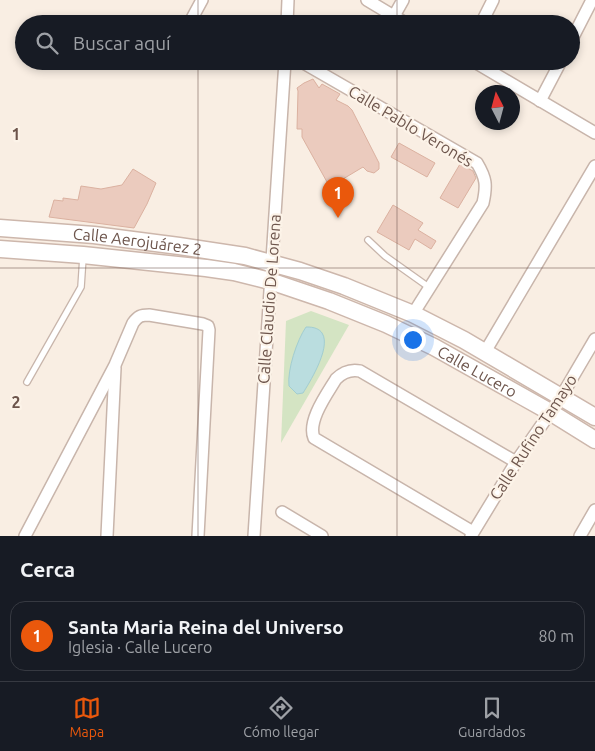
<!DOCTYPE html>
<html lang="es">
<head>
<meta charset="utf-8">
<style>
  :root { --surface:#171b24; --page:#242831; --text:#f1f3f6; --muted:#9ea1a6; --line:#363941; --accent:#ea580c }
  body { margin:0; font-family:Ubuntu,sans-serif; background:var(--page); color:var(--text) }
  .compass { position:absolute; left:475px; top:85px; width:45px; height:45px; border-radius:50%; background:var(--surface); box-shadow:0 2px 8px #0003; rotate:354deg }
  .you { position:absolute; left:412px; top:339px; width:18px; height:18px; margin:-12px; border:4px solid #fff; border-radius:50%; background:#1a73e8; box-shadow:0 0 0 8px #1a73e833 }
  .badge { display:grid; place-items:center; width:32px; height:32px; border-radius:50%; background:var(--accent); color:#fff; font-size:16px; font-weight:700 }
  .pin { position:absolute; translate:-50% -41px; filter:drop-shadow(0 1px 2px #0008) }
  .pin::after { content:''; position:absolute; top:26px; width:18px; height:15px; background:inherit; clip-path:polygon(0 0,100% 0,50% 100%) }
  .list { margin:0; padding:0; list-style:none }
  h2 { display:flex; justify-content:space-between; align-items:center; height:65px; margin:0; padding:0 20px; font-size:21px }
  h2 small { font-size:16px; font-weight:400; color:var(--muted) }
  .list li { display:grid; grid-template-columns:32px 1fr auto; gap:15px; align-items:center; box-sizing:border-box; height:70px; margin:0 10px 10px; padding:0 10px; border:1px solid var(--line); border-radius:15px }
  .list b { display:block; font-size:19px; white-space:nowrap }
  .list p { margin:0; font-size:16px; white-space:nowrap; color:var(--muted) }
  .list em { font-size:16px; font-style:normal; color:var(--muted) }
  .icon { flex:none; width:28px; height:28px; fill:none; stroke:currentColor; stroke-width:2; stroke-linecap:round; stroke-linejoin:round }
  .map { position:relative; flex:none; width:595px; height:536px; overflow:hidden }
  .search { position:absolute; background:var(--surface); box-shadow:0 2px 8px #0003; left:15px; right:15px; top:15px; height:55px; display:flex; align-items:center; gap:12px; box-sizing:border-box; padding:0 18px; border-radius:28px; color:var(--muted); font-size:19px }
  .sheet { height:145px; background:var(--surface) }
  nav { display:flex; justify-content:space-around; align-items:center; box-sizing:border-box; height:70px; border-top:1px solid var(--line); background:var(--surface); font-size:14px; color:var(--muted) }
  nav a { display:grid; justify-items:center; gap:2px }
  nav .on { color:var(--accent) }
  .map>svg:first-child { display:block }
  .green { fill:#d4e4c3 }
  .water { fill:#badddf; stroke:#a2cdd0 }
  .building { fill:#ebcbbe; stroke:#dbb1a0 }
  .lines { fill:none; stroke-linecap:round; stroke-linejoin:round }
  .lane-casing { stroke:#c8b5ab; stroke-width:8 }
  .street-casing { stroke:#c8b5ab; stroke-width:14 }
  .secondary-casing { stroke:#cdb7ac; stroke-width:19 }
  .lane { stroke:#fff; stroke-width:5.5 }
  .street { stroke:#fff; stroke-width:11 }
  .secondary { stroke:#fff; stroke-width:16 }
  .grid { fill:none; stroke:#6d554c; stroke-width:1; stroke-opacity:0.55 }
  .labels { text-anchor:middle; stroke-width:4.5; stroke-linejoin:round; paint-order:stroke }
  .street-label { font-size:16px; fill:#6d554c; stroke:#fcf3e8 }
  .grid-label { font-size:16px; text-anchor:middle; font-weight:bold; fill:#6d554c; stroke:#fcf3e8; stroke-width:4.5; stroke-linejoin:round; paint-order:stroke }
</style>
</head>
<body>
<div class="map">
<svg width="595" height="536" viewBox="0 0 595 536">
  <rect width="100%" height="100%" fill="#f9eee3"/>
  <path class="green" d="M311,311L349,325L281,443L286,321Z"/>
  <path class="water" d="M306,327C344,326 313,377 303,393L297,394L289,386C287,370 297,340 306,327Z"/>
  <g class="building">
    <path d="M313,79L319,88L322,84L340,94L336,100L348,106L352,110L379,163V169L374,173L367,171L363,167L343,179L345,184L343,189L339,191H332L302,137V129H297L298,91L297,88L304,83Z"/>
    <path d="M399,143L435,163L427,177L391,157Z"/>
    <path d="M460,164L473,171L476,178L458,208L440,198Z"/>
    <path d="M133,169L156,183L147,204L134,228L49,217L54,200L63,201V198L78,200L81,186L101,189L122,185Z"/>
    <path d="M393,205L423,223L418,230L436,241L431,249L415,239L409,250L377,232Z"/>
  </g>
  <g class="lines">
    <defs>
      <g id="lane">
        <path d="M368,240L385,256L430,288"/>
        <path d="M27,382L81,287L83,257"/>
      </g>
      <g id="street">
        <path d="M367,0L407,24"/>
        <path d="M394,16L403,0"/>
        <path d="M189,24L202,0"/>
        <path d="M287,24L288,0"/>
        <path d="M481,24L493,0"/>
        <path d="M571,41L592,0"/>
        <path d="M300,61L477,163C486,178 487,185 483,203L413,314"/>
        <path d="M473,61L595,133"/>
        <path d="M540,101L561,61"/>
        <path d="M485,352L595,166"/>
        <path d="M282,512L322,536"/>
        <path d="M473,532L314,438C307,421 327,394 336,379C343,372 350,369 360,371L516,462"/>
        <path d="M25,536L115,365L133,323C138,316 141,315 149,315L203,324L208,326L209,330L198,536"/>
        <path d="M107,536L115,368"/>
        <path d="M254,536L285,61"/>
        <path d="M471,536L516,462L561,397L595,339"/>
        <path d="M580,536L595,510"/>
      </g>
      <g id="secondary">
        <path id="s1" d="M0,228L94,235L179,246L245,256L300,271L344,286L413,314L464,340L595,417"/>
        <path id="s2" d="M0,249L83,255L206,268L234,272L270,281L329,301L386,324L434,347L550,412L595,440"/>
      </g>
    </defs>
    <use href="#lane" class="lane-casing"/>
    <use href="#street" class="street-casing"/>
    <use href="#secondary" class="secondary-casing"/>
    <use href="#lane" class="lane"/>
    <use href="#street" class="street"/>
    <use href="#secondary" class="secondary"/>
  </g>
  <path class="grid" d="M198,0V24M397,0V24M198,61V536M397,61V536M0,268H595"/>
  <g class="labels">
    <g class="street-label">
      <text transform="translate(411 126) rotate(31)" y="6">Calle Pablo Veronés</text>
      <text dy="6" stroke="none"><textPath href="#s1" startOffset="138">Calle Aerojuárez 2</textPath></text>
      <text transform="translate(269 299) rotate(-86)" y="6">Calle Claudio De Lorena</text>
      <text dy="6" stroke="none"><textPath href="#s2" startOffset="499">Calle Lucero</textPath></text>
      <text transform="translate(533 437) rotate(-57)" y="6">Calle Rufino Tamayo</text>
    </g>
  </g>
  <g class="grid-label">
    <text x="16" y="140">1</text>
    <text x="16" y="408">2</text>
  </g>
</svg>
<svg class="compass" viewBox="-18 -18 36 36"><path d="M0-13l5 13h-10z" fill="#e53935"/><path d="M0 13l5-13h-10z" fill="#9ea1a6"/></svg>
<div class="you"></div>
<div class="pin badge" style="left:338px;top:218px">1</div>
<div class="search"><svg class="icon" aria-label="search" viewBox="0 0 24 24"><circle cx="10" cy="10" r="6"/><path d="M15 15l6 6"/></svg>Buscar aquí</div>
</div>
<section class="sheet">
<h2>Cerca<small></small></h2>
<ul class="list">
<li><span class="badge">1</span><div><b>Santa Maria Reina del Universo</b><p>Iglesia · Calle Lucero</p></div><em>80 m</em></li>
</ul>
</section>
<nav>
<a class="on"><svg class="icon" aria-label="map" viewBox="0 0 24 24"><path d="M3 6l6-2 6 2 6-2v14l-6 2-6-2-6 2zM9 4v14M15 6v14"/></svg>Mapa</a>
<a><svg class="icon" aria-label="directions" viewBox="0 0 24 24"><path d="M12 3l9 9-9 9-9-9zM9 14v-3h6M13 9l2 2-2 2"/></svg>Cómo llegar</a>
<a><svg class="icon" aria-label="saved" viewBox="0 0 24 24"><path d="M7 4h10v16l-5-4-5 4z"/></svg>Guardados</a>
</nav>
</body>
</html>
